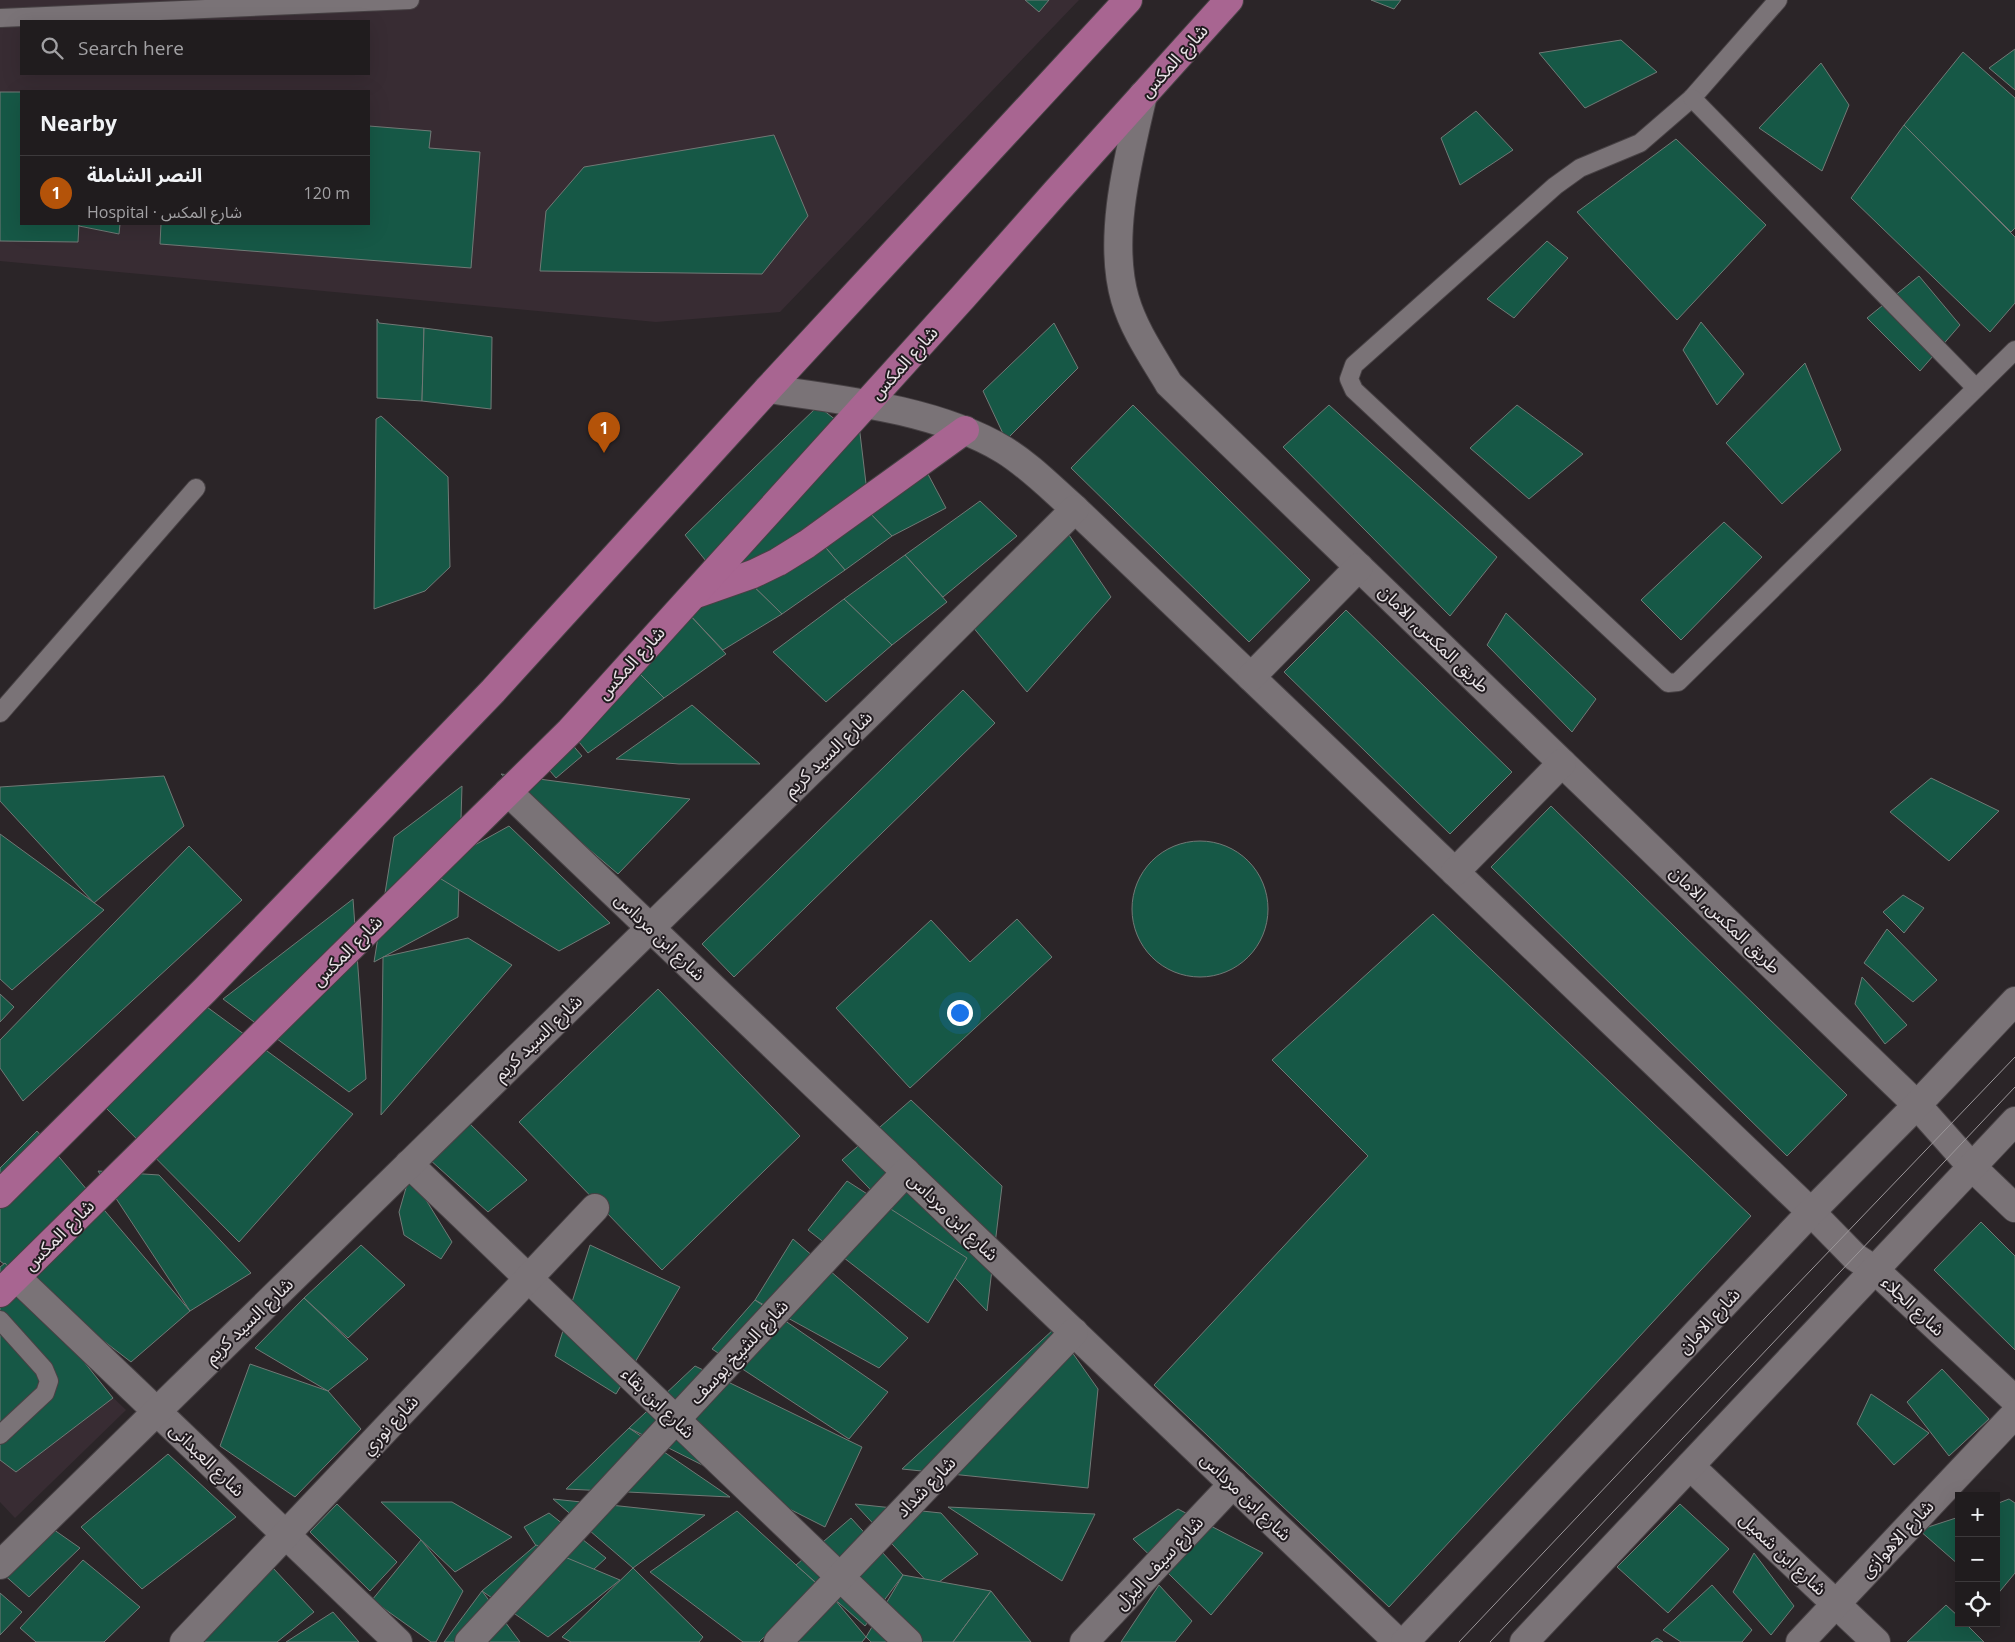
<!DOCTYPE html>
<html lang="en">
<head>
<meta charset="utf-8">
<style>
  :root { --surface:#201c1e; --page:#282527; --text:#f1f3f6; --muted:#a2a1a4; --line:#3d3a3c; --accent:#b45309 }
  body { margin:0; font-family:"Open Sans","Noto Sans Arabic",sans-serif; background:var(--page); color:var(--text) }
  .controls { position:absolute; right:15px; bottom:15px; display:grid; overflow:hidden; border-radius:0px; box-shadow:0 5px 20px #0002 }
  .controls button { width:45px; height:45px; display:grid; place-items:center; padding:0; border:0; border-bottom:1px solid var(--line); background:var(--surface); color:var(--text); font:25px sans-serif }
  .you { position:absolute; left:959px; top:1012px; width:18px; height:18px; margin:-12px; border:4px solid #fff; border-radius:50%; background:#1a73e8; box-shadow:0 0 0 8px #1a73e833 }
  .badge { display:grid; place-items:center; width:32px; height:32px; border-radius:50%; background:var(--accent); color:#fff; font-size:16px; font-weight:700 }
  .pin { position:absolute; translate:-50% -41px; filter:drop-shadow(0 1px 2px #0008) }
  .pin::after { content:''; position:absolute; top:26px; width:18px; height:15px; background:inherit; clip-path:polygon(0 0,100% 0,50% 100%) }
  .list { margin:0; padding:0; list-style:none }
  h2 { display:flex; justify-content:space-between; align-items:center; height:65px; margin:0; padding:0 20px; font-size:21px }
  h2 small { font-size:16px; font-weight:400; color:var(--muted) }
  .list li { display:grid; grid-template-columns:32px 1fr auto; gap:15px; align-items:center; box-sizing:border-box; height:70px; padding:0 20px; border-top:1px solid var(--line) }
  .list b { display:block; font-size:19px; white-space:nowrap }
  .list p { margin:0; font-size:16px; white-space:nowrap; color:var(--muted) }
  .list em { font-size:16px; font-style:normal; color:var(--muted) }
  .icon { flex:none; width:28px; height:28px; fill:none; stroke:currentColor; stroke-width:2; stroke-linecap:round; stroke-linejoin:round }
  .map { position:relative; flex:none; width:2015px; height:1642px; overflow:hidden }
  .search { position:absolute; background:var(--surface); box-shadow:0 5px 20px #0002; left:20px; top:20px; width:350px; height:55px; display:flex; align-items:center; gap:12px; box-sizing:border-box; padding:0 18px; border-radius:0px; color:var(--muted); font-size:19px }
  .panel { position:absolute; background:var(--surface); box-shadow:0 5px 20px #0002; left:20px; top:90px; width:350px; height:135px; border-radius:0px }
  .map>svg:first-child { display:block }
  .built { fill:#382c33; fill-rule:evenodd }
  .building { fill:#165846; stroke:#717976 }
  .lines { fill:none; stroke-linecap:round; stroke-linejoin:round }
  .service-casing { stroke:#474144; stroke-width:20 }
  .minor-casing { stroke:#474144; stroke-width:30 }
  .tertiary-casing { stroke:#474144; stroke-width:30 }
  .primary-casing { stroke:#474144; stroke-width:30 }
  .service { stroke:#7a7377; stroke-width:18 }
  .minor { stroke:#7a7377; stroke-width:28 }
  .tertiary { stroke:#7a7377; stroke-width:28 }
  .primary { stroke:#a86591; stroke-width:28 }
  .tram { stroke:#9c979a; stroke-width:1 }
  .labels { text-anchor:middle; stroke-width:4; stroke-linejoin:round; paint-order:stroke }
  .street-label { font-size:18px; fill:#e9e4e7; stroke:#211b1f }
</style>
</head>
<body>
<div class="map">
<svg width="2015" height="1642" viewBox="0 0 2015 1642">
  <rect width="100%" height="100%" fill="#2b2528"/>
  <g class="built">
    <path d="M0,0H1079L780,312L656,322L0,261ZM21,21H369V74H21ZM21,91H369V224H21Z"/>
    <path d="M23,1311L126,1410L15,1518L0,1502V1334Z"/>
  </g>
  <g class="building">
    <path d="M1025,0H1049L1039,12Z"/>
    <path d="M1371,0H1401L1394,9Z"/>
    <path d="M1621,40L1657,72L1585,108L1539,53Z"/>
    <path d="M2015,49V90L1989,68Z"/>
    <path d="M1963,52L2015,98V228L2011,232L1904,125Z"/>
    <path d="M1821,63L1849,105L1822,171L1759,128Z"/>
    <path d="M0,92H21V224H79L78,242L0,241Z"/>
    <path d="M1476,111L1513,150L1460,185L1441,138Z"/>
    <path d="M1904,125L2015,237V303L1990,332L1851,198Z"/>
    <path d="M369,126L431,131L429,148L480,152L471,268L160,244L161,224H369Z"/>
    <path d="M774,135L808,216L762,274L540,271L546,211L584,167Z"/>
    <path d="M1676,139L1766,225L1677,320L1577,212Z"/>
    <path d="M79,224H120L119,234L79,226Z"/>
    <path d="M1547,241L1568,258L1514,318L1487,299Z"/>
    <path d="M1919,276L1960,325L1920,371L1867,318Z"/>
    <path d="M377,319L379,323L424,328L422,401L377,398Z"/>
    <path d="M1701,322L1744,374L1717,405L1683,350Z"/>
    <path d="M1054,323L1078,368L1006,440L983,391Z"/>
    <path d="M424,328L492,337L491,409L422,401Z"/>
    <path d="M1805,363L1841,450L1782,504L1726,443Z"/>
    <path d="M1133,405L1310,580L1249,642L1071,468Z"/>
    <path d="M1329,405L1497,557L1450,616L1283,447Z"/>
    <path d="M1517,405L1583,454L1529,499L1470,448Z"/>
    <path d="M818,406L841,424L714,571L685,535Z"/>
    <path d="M381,416L448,477L450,567L425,591L374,609L376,419Z"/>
    <path d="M859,425L867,492L726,583L718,567Z"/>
    <path d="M921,461L946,508L892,536L866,509Z"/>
    <path d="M980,501L1017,536L943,597L905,555Z"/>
    <path d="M866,509L892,536L845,570L820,541Z"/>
    <path d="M1724,522L1762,557L1681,640L1641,600Z"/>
    <path d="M1065,529L1111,597L1027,692L972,626Z"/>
    <path d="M820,541L845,570L782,614L752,585Z"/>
    <path d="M905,555L947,602L892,645L844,599Z"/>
    <path d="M744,577L782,614L723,650L686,611Z"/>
    <path d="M844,599L892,645L826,702L773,652Z"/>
    <path d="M1346,610L1512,772L1450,834L1284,672Z"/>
    <path d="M686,611L726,654L664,698L634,668Z"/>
    <path d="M1506,613L1596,699L1572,732L1487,645Z"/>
    <path d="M634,668L664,698L588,753L570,731Z"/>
    <path d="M963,690L995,723L734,977L702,944Z"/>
    <path d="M692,705L760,764H679L616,759Z"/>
    <path d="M570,742L582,756L556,778L544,764Z"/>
    <path d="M501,774L690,799L618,874Z"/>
    <path d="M164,776L184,826L94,903L0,801V787Z"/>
    <path d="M1931,778L1999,811L1949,861L1890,812Z"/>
    <path d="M462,786L458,917L374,962L394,837Z"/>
    <path d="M1551,806L1847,1095L1787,1156L1491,867Z"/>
    <path d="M509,826L610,923L559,951L428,871Z"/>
    <path d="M0,834L104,910L12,990L0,979Z"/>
    <circle cx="1200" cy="909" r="68"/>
    <path d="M189,846L242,900L23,1101L0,1068V1040Z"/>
    <path d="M1903,895L1924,908L1904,933L1883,912Z"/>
    <path d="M353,899L366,1079L349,1092L223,999Z"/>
    <path d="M1433,914L1751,1216L1389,1607L1154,1385L1368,1156L1272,1060Z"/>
    <path d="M1017,919L1052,957L910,1088L836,1008L931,920L970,962Z"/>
    <path d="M1887,929L1937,980L1913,1002L1864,963Z"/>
    <path d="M468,938L512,965L381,1115L383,957Z"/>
    <path d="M1862,977L1907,1025L1885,1044L1855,1004Z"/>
    <path d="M658,989L800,1136L662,1270L519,1122Z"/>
    <path d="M0,994L14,1007L0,1022Z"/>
    <path d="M196,999L353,1114L239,1242L104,1106Z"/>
    <path d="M911,1100L1002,1186L987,1311L842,1160Z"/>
    <path d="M466,1120L527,1180L488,1212L429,1159Z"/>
    <path d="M37,1131L190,1311L131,1362L0,1261V1168Z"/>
    <path d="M98,1171L159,1175L251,1273L190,1311Z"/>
    <path d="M410,1174L452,1242L441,1259L404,1235L399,1212Z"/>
    <path d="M847,1181L967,1258L928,1323L808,1230Z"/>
    <path d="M1981,1222L2015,1256V1350L1934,1270Z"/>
    <path d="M793,1239L908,1338L879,1368L755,1300Z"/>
    <path d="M361,1245L405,1285L348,1338L304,1298Z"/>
    <path d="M590,1245L680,1287L616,1394L555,1356Z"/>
    <path d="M5,1263L113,1398L16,1472L0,1460V1267Z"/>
    <path d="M304,1298L368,1359L328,1391L255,1348Z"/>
    <path d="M755,1300L888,1392L849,1439L712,1349Z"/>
    <path d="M1055,1328L1098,1389L1088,1488L902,1469Z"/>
    <path d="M250,1364L328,1391L361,1429L295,1497L220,1446Z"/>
    <path d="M695,1366L862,1447L825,1527L629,1428Z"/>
    <path d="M1942,1369L1989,1419L1949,1456L1907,1402Z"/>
    <path d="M1871,1394L1929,1433L1894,1465L1857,1424Z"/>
    <path d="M629,1428L730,1497L566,1489Z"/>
    <path d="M168,1454L236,1517L142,1589L81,1527Z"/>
    <path d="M553,1499L705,1515L633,1568Z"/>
    <path d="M2009,1499L2015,1503V1573L1996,1596V1504Z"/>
    <path d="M381,1502H452L512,1537L455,1572Z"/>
    <path d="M337,1504L397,1562L370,1591L310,1532Z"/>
    <path d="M855,1504L941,1513L978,1554L932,1587Z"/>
    <path d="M1680,1504L1729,1549L1668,1613L1617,1567Z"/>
    <path d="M948,1507L1095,1514L1062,1581Z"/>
    <path d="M1178,1509L1263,1553L1211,1615L1133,1539Z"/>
    <path d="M737,1511L817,1584L759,1642H743L650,1572Z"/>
    <path d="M549,1513L606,1558L567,1594L524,1527Z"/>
    <path d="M1959,1517V1565L1919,1530Z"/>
    <path d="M851,1518L903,1575L865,1626L796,1565Z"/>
    <path d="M50,1527L80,1548L29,1597L2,1573Z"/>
    <path d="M421,1540L463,1591L436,1642H431L372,1600Z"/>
    <path d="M536,1545L620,1580L548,1637L482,1591Z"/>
    <path d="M1754,1553L1794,1606L1771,1635L1733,1592Z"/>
    <path d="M83,1560L140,1607L104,1642H36L20,1628Z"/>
    <path d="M273,1568L314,1612L277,1642H202Z"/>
    <path d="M633,1568L703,1637L699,1642H571L562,1637Z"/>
    <path d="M903,1575L991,1591L953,1642H871L866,1637Z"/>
    <path d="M1159,1585L1192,1621L1175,1642H1121Z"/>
    <path d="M1712,1585L1752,1630L1742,1642H1681L1663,1630Z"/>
    <path d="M482,1591L520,1642H444Z"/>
    <path d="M991,1591L1031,1642H953Z"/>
    <path d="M0,1593L22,1612L0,1635Z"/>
    <path d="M835,1600L866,1637L862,1642H795Z"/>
    <path d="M1946,1605L1959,1617V1623H1965L1984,1642H1907Z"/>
    <path d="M333,1612L359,1642H286Z"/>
    <path d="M1657,1638L1663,1642H1651Z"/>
  </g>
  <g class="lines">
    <defs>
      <g id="service">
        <path d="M1778,0L1692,98L1640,143L1580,168L1555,186L1354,365L1349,379L1354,390L1668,683L1678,682L2015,350"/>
        <path d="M0,18L410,0"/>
        <path d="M1692,98L1976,388"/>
        <path d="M0,713L196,488"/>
        <path d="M0,1320L44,1369L49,1381L45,1393L0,1435"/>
      </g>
      <g id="minor">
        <path d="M1143,95C1129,156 1107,237 1125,299C1134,330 1153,357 1169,384L1917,1105L1972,1167L2015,1208"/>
        <path d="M768,389C844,400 938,410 1004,450C1030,466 1052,489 1075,509L1811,1212L1855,1257L1875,1270L2015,1400"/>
        <path d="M1251,677L1359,567"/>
        <path d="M508,792L1398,1642"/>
        <path d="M1455,872L1562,763"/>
        <path d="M409,1164L908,1642"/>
        <path d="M16,1277L398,1642"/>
        <path d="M1690,1466L1876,1642"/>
        <path d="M0,1565L877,706L1075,509"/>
        <path d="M184,1642L595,1208"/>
        <path d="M469,1642L906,1172"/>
        <path d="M778,1642L1074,1332"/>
        <path d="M1084,1642L1233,1484"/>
        <path d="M1800,1642L2015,1414"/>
      </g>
      <g id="tertiary">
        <path d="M1405,1642L1811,1212L1917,1105L2015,1001"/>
        <path d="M1524,1642L2015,1121"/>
      </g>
      <g id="primary">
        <path d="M696,594L753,574L778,562L807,544L965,430"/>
        <path d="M0,1194L205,990L493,691L768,389L1128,0"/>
        <path d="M0,1293L570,731L963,297L1055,193L1229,0"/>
      </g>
    </defs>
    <use href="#service" class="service-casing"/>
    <use href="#minor" class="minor-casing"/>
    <use href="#tertiary" class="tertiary-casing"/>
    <use href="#primary" class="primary-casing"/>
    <use href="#service" class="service"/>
    <use href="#minor" class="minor"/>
    <use href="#tertiary" class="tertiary"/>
    <use href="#primary" class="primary"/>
    <g class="tram">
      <path d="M1459,1642L1767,1316L2015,1057"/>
      <path d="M1490,1642L2015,1087"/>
    </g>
  </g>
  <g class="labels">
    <g class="street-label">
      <text transform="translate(1174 61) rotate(-48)" y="6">شارع المكس</text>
      <text transform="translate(904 363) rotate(-48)" y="6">شارع المكس</text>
      <text transform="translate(1434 639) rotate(44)" y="6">طريق المكس, الامان</text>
      <text transform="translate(631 663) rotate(-48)" y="6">شارع المكس</text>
      <text transform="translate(828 754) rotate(-44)" y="6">شارع السيد كريم</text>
      <text transform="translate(1725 920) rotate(44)" y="6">طريق المكس, الامان</text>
      <text transform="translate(660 937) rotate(44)" y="6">شارع ابن مرداس</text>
      <text transform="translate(347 951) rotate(-45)" y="6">شارع المكس</text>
      <text transform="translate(538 1038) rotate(-44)" y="6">شارع السيد كريم</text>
      <text transform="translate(953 1217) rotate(44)" y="6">شارع ابن مرداس</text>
      <text transform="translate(59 1235) rotate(-45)" y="6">شارع المكس</text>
      <text transform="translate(1913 1306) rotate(43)" y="6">شارع الجلاء</text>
      <text transform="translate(249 1321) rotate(-44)" y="6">شارع السيد كريم</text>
      <text transform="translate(1709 1321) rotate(-47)" y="6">شارع الامان</text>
      <text transform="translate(739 1352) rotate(-47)" y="6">شارع الشيخ يوسف</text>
      <text transform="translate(658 1403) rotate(44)" y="6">شارع ابن بقاء</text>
      <text transform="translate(390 1425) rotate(-47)" y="6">شارع نوري</text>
      <text transform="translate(207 1460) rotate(44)" y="6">شارع العبدانى</text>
      <text transform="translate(926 1487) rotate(-46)" y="6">شارع شداد</text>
      <text transform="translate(1246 1497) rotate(44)" y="6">شارع ابن مرداس</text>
      <text transform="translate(1897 1539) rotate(-47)" y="6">شارع الاهوازى</text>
      <text transform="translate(1783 1554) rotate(43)" y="6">شارع ابن شميل</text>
      <text transform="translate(1159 1563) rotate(-47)" y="6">شارع سيف اليزل</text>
    </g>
  </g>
</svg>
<div class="controls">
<button>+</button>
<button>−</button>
<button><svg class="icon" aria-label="locate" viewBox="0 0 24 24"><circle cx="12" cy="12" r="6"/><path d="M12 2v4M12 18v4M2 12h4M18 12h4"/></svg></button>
</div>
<div class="you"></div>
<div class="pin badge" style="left:604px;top:453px">1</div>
<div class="search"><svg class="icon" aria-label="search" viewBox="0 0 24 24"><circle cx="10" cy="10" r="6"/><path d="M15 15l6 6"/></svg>Search here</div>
<section class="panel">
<h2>Nearby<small></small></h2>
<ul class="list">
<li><span class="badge">1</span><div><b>النصر الشاملة</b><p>Hospital · شارع المكس</p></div><em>120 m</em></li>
</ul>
</section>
</div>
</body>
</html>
